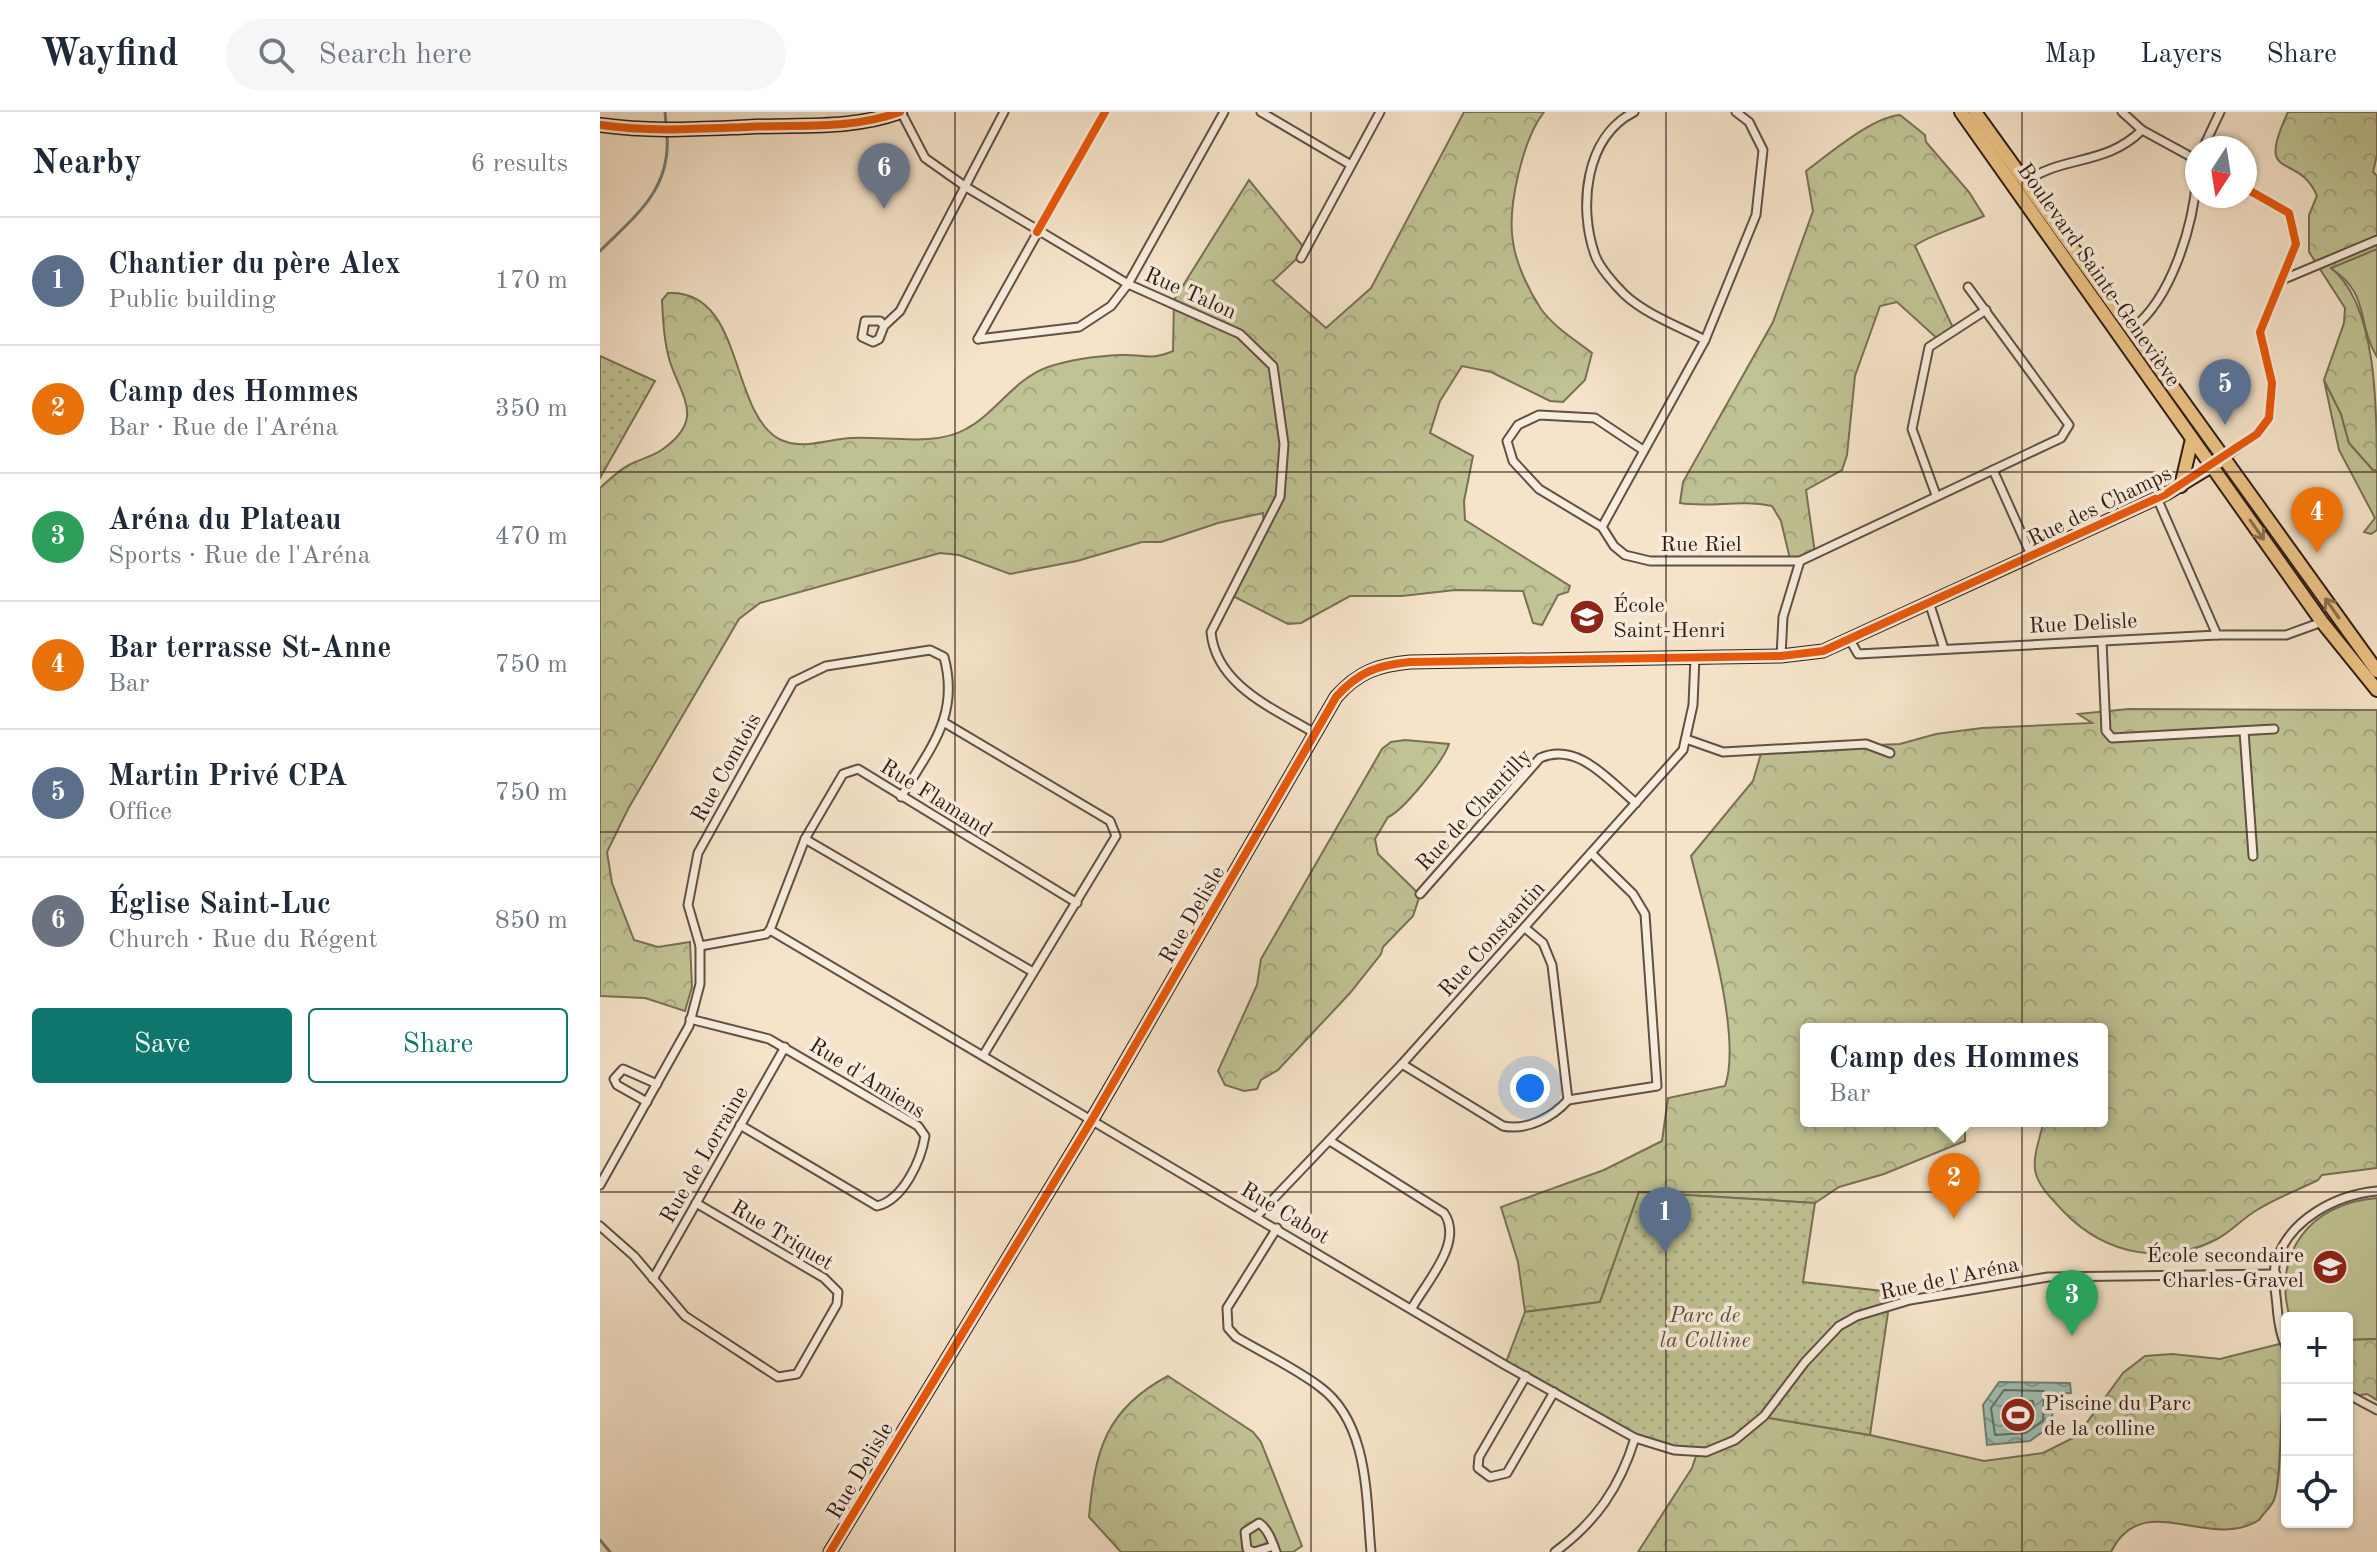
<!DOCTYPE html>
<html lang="en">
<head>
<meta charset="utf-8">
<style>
  :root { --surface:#fff; --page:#f6f6f7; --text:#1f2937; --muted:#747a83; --line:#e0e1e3; --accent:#0f766e }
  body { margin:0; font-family:"Old Standard TT",serif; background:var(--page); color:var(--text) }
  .controls { position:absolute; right:24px; bottom:24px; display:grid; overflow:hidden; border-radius:8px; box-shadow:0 2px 6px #0004 }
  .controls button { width:72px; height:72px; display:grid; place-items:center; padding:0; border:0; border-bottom:2px solid var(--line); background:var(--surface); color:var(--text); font:40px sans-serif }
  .compass { position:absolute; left:1585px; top:24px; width:72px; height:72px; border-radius:50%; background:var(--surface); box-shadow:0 2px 6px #0004; rotate:192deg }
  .you { position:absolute; left:930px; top:976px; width:28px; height:28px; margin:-20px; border:6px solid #fff; border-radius:50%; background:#1a73e8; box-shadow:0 0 0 12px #1a73e833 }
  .badge { display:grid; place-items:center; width:52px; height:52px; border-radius:50%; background:var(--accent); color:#fff; font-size:26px; font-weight:700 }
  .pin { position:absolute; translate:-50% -66px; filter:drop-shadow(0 2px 4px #0008) }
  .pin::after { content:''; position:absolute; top:42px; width:28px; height:24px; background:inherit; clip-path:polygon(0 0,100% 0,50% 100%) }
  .popup { position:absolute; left:1200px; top:911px; width:308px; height:104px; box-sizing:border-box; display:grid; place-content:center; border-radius:8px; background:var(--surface); filter:drop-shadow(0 2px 6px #0005); font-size:26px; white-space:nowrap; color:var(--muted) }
  .popup b { font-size:30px; color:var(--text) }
  .popup::after { content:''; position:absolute; left:50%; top:100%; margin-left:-16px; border:16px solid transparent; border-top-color:var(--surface) }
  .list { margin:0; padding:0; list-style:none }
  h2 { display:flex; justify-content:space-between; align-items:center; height:104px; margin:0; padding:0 32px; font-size:34px }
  h2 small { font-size:26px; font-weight:400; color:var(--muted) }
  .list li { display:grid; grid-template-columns:52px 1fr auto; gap:24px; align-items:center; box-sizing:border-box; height:128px; padding:0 32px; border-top:2px solid var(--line) }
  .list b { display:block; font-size:30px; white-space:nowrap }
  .list p { margin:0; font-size:26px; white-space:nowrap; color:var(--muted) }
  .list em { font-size:26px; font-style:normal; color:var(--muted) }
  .actions { display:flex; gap:16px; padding:24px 32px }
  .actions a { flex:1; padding:18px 0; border:2px solid var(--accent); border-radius:8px; text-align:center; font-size:28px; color:var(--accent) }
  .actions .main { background:var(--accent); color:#fff }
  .icon { flex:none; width:44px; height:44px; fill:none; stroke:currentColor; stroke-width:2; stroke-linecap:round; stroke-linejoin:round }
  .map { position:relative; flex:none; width:1777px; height:1440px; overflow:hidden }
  header { display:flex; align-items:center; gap:48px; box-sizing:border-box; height:112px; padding:0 40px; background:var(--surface); border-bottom:2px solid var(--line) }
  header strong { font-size:38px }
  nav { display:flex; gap:44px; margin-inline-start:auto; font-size:28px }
  .search { width:560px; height:72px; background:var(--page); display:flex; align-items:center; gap:20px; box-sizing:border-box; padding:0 28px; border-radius:44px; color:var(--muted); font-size:30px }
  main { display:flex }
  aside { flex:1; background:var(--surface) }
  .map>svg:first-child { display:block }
  .green { fill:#c0c394; stroke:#787056; stroke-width:2 }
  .forest { fill:url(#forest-crowns); stroke:#787056; stroke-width:2 }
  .park { fill:url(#park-dots); stroke:#787056; stroke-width:2 }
  .water { fill:url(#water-waves); stroke:#717f74; stroke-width:2 }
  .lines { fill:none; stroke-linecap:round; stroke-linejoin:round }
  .shore { stroke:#666e64; stroke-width:2 }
  .stream { stroke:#717f74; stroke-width:3 }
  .street-casing { stroke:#615044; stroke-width:11 }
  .secondary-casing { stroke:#2f1e17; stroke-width:15 }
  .primary-casing { stroke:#2f1e17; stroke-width:16 }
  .street { stroke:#f9eddd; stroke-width:7 }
  .secondary { stroke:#f9eddd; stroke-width:11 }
  .primary { stroke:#ebc285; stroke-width:12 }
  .cycleway-casing { stroke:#f9eddd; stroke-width:13 }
  .cycleway { stroke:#e8590c; stroke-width:8 }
  .oneway { stroke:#8d704e }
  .grid { fill:none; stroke:#2f1e17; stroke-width:2; stroke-opacity:0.55 }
  .labels { text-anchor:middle; stroke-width:7; stroke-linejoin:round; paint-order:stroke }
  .street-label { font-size:22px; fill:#2f1e17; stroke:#f9eddd }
  .poi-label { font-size:22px; fill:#2f1e17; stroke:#f9eddd; text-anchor:start }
  .park-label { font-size:22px; font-style:italic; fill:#5a503c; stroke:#f9eddd }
</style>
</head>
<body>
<header>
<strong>Wayfind</strong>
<div class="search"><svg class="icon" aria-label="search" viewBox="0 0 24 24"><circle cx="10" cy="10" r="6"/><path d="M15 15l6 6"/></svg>Search here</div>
<nav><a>Map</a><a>Layers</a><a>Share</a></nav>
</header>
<main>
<aside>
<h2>Nearby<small>6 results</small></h2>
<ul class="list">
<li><span class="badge" style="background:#5c6f8a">1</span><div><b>Chantier du père Alex</b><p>Public building</p></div><em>170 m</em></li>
<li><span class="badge" style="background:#e8710a">2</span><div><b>Camp des Hommes</b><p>Bar · Rue de l'Aréna</p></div><em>350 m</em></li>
<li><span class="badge" style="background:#2e9e5b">3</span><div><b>Aréna du Plateau</b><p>Sports · Rue de l'Aréna</p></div><em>470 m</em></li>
<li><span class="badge" style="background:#e8710a">4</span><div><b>Bar terrasse St-Anne</b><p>Bar</p></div><em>750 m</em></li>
<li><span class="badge" style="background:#5c6f8a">5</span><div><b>Martin Privé CPA</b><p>Office</p></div><em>750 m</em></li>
<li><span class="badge" style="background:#6b7280">6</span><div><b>Église Saint-Luc</b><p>Church · Rue du Régent</p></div><em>850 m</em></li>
</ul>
<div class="actions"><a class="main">Save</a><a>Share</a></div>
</aside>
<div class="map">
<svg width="1777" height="1440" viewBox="0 0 1777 1440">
  <defs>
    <pattern id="forest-crowns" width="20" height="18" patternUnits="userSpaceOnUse" patternTransform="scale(2)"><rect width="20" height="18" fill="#c0c394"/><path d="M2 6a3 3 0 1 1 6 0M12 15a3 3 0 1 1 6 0" fill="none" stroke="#a5a77f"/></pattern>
    <pattern id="park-dots" width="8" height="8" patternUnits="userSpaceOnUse" patternTransform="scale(2)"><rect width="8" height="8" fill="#c0c394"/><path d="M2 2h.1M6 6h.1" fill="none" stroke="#a5a77f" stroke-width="1.8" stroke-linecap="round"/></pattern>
    <pattern id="water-waves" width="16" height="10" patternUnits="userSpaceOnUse" patternTransform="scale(2)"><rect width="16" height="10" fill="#9dbfb2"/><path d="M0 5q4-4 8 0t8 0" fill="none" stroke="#809b90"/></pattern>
  </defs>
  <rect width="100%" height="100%" fill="#f6e4ca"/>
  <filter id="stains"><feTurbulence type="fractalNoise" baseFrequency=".0025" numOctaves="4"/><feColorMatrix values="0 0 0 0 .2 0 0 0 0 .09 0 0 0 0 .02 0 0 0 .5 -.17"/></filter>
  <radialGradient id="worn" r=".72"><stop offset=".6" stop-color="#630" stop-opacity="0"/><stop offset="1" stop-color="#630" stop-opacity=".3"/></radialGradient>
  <g class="green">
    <path d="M1777,137V245C1756,211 1771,181 1730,156Z"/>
    <path d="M1724,268L1741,302L1749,331L1773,358H1777V418L1771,422L1764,420L1775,406L1739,338Z"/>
    <path d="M1777,1086V1227L1747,1228V1206H1690C1671,1141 1711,1091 1777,1086Z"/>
  </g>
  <g class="forest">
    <path d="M864,0H944C923,27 907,95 913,130C916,152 929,179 941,197C954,215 975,228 992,241L985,268L963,290L950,289L891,260L862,254L840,289L830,321L873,344L864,389L865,408L970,474L968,480L958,483L942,513L933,511L923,479L855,478L802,484H750L701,511L688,512L629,482L664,415L663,401L618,411L561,430H542L477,449L410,462L359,443L340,441L160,491L139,507L28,697L7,740L12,771L34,828L58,835L90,830L92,875L85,899L45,886L0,884V376C9,368 19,358 29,353C40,347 54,344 63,337C105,307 82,286 70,250C64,230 63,208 62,188L68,181C144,177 129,299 179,327C202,339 228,327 251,326C287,324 334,335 366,317C396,301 414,267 448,255C469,248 499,244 521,243C544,242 550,249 573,239L574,188L649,68L706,138L673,169L726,216L771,176Z"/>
    <path d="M1688,0H1777V43L1773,60L1777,64V137L1731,156C1777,192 1777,298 1777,358H1773L1749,331L1741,302L1724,268L1744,211L1745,196L1709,140V103L1717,84C1698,38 1654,73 1688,0Z"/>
    <path d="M1300,3L1325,23L1326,30L1369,80L1384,104C1369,111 1324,125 1315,134L1355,220L1340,229L1297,190L1280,194L1255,264L1247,343L1242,358L1206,378L1215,441L1190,447L1181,409L1172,394C1140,387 1111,396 1080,391L1083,370L1173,210L1213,99L1206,59C1229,42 1272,5 1300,3Z"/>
    <path d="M1529,597L1777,598V1056L1722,1063L1718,1068C1698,1078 1676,1086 1657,1098C1643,1106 1632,1119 1617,1127C1566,1154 1506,1143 1465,1101C1428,1063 1430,1059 1444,1009H1502V917H1206V1009H1365V1029L1284,1062L1239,1075L1215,1091L1039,1080L1000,1190L925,1200L918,1150L901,1095L1004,1058L1062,1029L1068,986L1125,974C1143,924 1104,798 1091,744L1153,669L1162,638L1300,632L1336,622L1382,616L1492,611L1478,602Z"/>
    <path d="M805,628L849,632C844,648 803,699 788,705L775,727L778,742L820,783L813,804L783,835L781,842L750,881L678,958L661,968L657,977L644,979L625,973L618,959L657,873L661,847L782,637L791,630Z"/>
    <path d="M1777,1227V1288L1767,1282L1747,1285V1228Z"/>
    <path d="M1687,1230V1295L1682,1296C1680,1319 1681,1369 1674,1388C1671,1395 1663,1402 1659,1408C1609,1440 1543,1375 1511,1440H1038L1092,1356L1097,1341L1163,1305L1270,1323L1384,1349L1443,1341L1477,1324L1523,1261L1545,1244L1572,1242L1620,1247Z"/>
    <path d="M568,1264L653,1320L661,1330L702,1434L693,1440H521L489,1405C495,1338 506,1297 568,1264Z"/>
  </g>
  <g class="park">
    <path d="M0,244L55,269L0,366Z"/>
    <path d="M1039,1080L1215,1091L1203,1170L1291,1180L1270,1323L1163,1305C1149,1315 1133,1332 1118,1338C1067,1358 950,1278 905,1253L925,1200L1000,1190Z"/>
  </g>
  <path class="water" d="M1399,1270L1470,1271L1471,1281L1453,1282L1452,1313L1430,1329L1387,1333L1383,1293Z"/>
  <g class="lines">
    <g class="shore">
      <path d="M1404,1278L1444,1279L1443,1309L1426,1321L1395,1323L1391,1296Z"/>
      <path d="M1410,1288L1433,1289L1434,1303L1423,1311L1405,1312L1402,1298Z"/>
    </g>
    <g class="stream">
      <path d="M65,0L66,12"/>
      <path d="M0,139C35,104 71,78 67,23"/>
      <path d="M0,1428L10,1440"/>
    </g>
    <defs>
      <g id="street">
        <path d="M301,0L325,46L366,75L528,172L640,222L673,254L684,332L680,385L611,520C616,574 675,597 716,622"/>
        <path d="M661,0L751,53"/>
        <path d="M1034,0C985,25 978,95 995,143C999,155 1015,173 1024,182C1045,202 1080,215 1105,228"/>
        <path d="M1522,0L1542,18L1597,48"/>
        <path d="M1603,36L1620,0"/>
        <path d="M1425,70C1463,43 1506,54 1542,18"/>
        <path d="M701,146L780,0"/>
        <path d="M1682,168L1777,128"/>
        <path d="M284,214L280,209H265L262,225L273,230L279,227L284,214L300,199L404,0"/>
        <path d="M1532,217C1572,186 1593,114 1597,65"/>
        <path d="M378,227L479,215L511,194L528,172L624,0"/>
        <path d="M378,227L505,0"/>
        <path d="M1043,338L995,306L939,303L918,313L907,329L913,349L939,377L1002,415L1014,434L1025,443L1050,449H1200L1461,326L1469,313L1368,175"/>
        <path d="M1625,345L1657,322L1669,306L1672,271L1660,220L1696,132L1689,101L1645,76"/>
        <path d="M1393,358L1432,445"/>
        <path d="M1336,383L1312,317L1329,235L1386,198"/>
        <path d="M1557,386L1617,523"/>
        <path d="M1002,415L1105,228L1156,103L1163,38L1149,10L1136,0"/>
        <path d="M1330,493L1344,537"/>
        <path d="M1250,528L1258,542L1617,523H1686L1722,510"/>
        <path d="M1502,530L1506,619L1512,626L1674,617"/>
        <path d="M1181,544L1183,505L1200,449"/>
        <path d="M345,611L510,709L516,724L384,942"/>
        <path d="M1644,619L1653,744"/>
        <path d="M1086,627L1123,640L1266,632L1290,641"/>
        <path d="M205,727L433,860"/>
        <path d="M820,782L940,646C978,629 1009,669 1036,691"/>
        <path d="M925,816L943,831L952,853L968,988"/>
        <path d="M170,818L905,1253L1035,1326L1074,1338L1106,1340L1135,1328L1164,1304L1205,1250L1239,1214L1257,1204L1310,1188L1448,1165L1676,1162"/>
        <path d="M170,818L205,727L243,662L258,657L477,791"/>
        <path d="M100,834L166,822L170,818"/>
        <path d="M90,907L169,927L318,1014L325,1024C321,1049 303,1088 277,1094L140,1013"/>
        <path d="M802,952L903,1014C927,1019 953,1005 968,988"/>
        <path d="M968,988L1057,974L1045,802L1033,782L991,741"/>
        <path d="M47,990L17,973L14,967L23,957L57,972"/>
        <path d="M730,1029L844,1101C864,1130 827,1169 812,1196"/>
        <path d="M0,1073L89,914L100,872V834L88,793L98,741L193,570L226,554L330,538L344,545C360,604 330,636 301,685"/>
        <path d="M657,1104L802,952L1083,638L1093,593L1095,545"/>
        <path d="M0,1114L34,1144L85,1204L178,1265L197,1262L237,1192L238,1180L224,1166L96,1091"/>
        <path d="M677,1116L627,1196L628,1216L636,1225C663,1241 695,1256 720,1275C769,1311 766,1386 771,1440"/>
        <path d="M53,1167L185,935"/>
        <path d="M1687,1236C1680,1224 1678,1207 1677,1194C1676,1181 1672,1162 1676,1150C1689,1107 1736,1083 1777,1079"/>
        <path d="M926,1264L879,1345L878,1356L890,1365L907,1361L954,1280"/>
        <path d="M1747,1282L1777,1298"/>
        <path d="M674,1434L654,1440L647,1437L645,1420L659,1411C668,1417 672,1429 676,1440"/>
        <path d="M955,1440C996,1410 1020,1375 1035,1326"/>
      </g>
      <path id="secondary" d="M230,1440L490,1011L736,585C758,560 778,553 810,550L1181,544L1223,539L1566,382L1619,350"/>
      <g id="primary">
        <path d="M1361,0L1722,510L1777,578"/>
        <path d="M1375,0L1777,559"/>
        <path d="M0,13C50,20 97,17 147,15C199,12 250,18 300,0"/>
        <path d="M1581,374L1592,327"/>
      </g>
    </defs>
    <use href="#street" class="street-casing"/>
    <use href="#secondary" class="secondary-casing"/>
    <use href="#primary" class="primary-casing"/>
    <use href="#street" class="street"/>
    <use href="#secondary" class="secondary"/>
    <use href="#primary" class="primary"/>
    <defs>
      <g id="cycleway">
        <path d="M0,13C50,20 97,17 147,15C199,12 250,18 300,0"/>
        <path d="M437,120L505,0"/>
        <path d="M230,1440L490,1011L736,585C758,560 778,553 810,550L1181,544L1223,539L1566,382L1657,322L1669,306L1672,271L1660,220L1696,132L1689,101L1645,76"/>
      </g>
    </defs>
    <use href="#cycleway" class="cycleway-casing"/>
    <use href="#cycleway" class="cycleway"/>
  </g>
  <defs><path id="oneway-shaft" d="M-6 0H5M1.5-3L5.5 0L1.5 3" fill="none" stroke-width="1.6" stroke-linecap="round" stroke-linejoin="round" transform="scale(2)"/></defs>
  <g class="oneway">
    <use href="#oneway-shaft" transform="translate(1657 418) rotate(55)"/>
    <use href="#oneway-shaft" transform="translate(1732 496) rotate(-125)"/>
  </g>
  <path class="grid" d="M355,0V1440M711,0V1440M1066,0V1440M1422,0V1440M0,360H1777M0,720H1777M0,1080H1777"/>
  <defs>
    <symbol id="school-disc" viewBox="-11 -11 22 22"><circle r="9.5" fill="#8f2418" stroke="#f9eddd"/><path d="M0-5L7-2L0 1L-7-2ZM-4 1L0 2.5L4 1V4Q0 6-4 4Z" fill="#fff"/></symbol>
    <symbol id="stadium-disc" viewBox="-11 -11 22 22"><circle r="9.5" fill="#8f2418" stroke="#f9eddd"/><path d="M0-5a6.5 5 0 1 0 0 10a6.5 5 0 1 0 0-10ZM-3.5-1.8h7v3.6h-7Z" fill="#fff"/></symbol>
  </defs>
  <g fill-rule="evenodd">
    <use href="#school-disc" x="967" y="485" width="40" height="40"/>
    <use href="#school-disc" x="1710" y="1135" width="40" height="40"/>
    <use href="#stadium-disc" x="1398" y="1283" width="40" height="40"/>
  </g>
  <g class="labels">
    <g class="street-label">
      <text transform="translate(1500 162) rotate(55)" y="8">Boulevard Sainte-Geneviève</text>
      <text transform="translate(591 180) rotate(24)" y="8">Rue Talon</text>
      <text transform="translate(1499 393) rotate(-26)" y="8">Rue des Champs</text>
      <text x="1101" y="439">Rue Riel</text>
      <text transform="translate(1483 510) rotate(-3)" y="8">Rue Delisle</text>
      <text transform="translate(125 655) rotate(-61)" y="8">Rue Comtois</text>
      <text transform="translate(337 685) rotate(32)" y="8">Rue Flamand</text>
      <text transform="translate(873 697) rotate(-47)" y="8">Rue de Chantilly</text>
      <text transform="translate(591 802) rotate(-60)" y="8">Rue Delisle</text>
      <text transform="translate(891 826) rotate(-48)" y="8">Rue Constantin</text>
      <text transform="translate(268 965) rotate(32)" y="8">Rue d'Amiens</text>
      <text transform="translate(103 1042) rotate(-60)" y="8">Rue de Lorraine</text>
      <text transform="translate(686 1100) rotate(31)" y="8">Rue Cabot</text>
      <text transform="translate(183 1122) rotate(31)" y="8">Rue Triquet</text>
      <text transform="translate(1349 1165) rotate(-12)" y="8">Rue de l'Aréna</text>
      <text transform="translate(259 1358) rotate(-59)" y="8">Rue Delisle</text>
    </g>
    <g class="poi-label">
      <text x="1013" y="500">École<tspan x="1013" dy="25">Saint-Henri</tspan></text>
      <text x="1704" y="1150" text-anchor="end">École secondaire<tspan x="1704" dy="25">Charles-Gravel</tspan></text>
      <text x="1444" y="1298">Piscine du Parc<tspan x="1444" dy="25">de la colline</tspan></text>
    </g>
    <g class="park-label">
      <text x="1105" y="1210">Parc de<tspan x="1105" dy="25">la Colline</tspan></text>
    </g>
  </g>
  <rect width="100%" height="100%" filter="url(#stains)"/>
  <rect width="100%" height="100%" fill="url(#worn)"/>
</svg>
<div class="controls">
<button>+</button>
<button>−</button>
<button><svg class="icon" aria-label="locate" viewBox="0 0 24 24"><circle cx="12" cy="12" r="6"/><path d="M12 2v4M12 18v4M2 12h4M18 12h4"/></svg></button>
</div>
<svg class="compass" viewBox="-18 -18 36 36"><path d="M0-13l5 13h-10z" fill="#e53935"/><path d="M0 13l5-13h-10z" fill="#747a83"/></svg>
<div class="you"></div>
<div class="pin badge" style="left:1065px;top:1141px;background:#5c6f8a">1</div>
<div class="pin badge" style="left:1354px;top:1107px;background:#e8710a">2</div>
<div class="popup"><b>Camp des Hommes</b>Bar</div>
<div class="pin badge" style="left:1472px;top:1224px;background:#2e9e5b">3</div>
<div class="pin badge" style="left:1717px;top:441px;background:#e8710a">4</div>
<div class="pin badge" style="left:1625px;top:313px;background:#5c6f8a">5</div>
<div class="pin badge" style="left:284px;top:97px;background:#6b7280">6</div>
</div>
</main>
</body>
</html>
